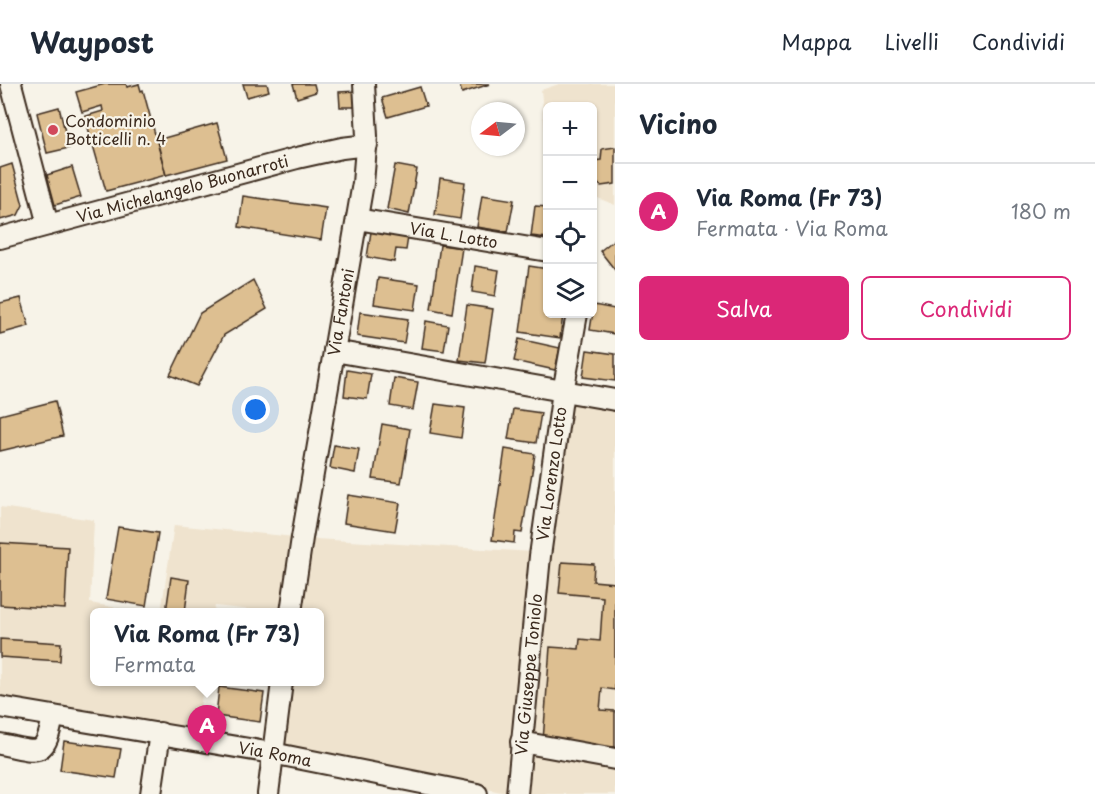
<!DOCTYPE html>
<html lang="it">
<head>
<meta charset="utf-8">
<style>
  :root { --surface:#fff; --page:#f6f6f7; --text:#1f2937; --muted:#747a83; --line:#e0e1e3; --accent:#db2777 }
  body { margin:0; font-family:"Playpen Sans",sans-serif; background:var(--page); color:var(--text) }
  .controls { position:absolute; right:18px; top:18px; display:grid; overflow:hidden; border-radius:9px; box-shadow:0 2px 4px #0004 }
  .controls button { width:54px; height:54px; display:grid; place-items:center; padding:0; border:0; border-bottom:2px solid var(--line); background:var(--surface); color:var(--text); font:30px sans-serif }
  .compass { position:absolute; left:471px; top:18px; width:54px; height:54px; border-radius:50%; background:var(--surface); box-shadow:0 2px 4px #0004; rotate:254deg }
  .you { position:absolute; left:256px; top:326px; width:21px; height:21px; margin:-15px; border:4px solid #fff; border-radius:50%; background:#1a73e8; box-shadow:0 0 0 9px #1a73e833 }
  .badge { display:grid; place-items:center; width:39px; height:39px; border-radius:50%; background:var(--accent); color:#fff; font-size:20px; font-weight:700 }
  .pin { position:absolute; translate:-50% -50px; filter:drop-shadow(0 2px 3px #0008) }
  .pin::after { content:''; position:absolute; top:32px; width:21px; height:18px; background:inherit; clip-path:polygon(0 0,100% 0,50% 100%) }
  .popup { position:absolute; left:90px; top:524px; width:234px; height:78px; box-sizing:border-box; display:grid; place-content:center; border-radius:9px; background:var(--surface); filter:drop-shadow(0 2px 4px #0005); font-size:20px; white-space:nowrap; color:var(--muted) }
  .popup b { font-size:22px; color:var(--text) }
  .popup::after { content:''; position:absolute; left:50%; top:100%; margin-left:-12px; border:12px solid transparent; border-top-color:var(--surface) }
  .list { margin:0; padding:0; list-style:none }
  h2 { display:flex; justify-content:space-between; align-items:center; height:78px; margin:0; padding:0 24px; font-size:26px }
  h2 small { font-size:20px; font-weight:400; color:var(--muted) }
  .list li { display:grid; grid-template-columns:39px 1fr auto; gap:18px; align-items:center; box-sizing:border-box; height:96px; padding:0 24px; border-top:2px solid var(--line) }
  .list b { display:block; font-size:22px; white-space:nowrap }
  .list p { margin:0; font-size:20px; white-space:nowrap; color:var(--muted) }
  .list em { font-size:20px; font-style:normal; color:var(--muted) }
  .actions { display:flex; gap:12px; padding:18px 24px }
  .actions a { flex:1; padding:14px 0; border:2px solid var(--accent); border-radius:9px; text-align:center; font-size:21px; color:var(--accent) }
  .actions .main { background:var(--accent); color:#fff }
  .icon { flex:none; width:33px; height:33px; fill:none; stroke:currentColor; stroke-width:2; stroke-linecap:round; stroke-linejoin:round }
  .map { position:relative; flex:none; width:615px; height:710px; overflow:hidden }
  header { display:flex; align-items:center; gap:36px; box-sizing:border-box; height:84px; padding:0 30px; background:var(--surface); border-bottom:2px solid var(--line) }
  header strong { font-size:28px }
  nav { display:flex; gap:33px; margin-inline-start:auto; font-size:21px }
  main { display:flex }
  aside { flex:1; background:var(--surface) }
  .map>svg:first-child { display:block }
  .built { fill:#efe3ce }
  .building { fill:#ddbf91; stroke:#3b2a1e; stroke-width:1.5 }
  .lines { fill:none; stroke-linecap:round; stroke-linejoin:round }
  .minor-casing { stroke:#3b2a1e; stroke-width:24 }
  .minor { stroke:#f7f3e8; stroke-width:20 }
  .poi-dot { fill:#d1495b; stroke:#f7f3e8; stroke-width:2 }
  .labels { text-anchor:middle; stroke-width:4.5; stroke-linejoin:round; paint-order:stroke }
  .poi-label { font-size:16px; fill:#3b2a1e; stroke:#f7f3e8; text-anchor:start }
  .street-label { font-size:16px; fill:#3b2a1e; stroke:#f7f3e8 }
</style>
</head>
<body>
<header>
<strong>Waypost</strong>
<nav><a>Mappa</a><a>Livelli</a><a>Condividi</a></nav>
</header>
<main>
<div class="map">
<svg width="615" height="710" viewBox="0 0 615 710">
  <rect width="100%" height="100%" fill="#f7f3e8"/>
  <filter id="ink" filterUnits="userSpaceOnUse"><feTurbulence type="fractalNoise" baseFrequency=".0167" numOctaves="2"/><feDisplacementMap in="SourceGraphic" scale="12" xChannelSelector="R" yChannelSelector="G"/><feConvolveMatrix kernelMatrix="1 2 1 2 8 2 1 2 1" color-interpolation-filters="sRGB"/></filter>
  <g filter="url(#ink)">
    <g class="built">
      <path d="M559,0H615V121L593,112L592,22H548L547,67L541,6Z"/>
      <path d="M573,317L615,324V710H510L269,657L277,598H320V528H271L215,522L214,528H161L174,441L315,455L550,469Z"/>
      <path d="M0,423L94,436L90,519L139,528H94V598H204L194,663L0,634Z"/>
    </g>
    <g class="building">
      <path d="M105,0H126L127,3L139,0L141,7L143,6L166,91L106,107L87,40L85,41L83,33L103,27L102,22L82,28L76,8Z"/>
      <path d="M243,0H267L269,7L247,13Z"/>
      <path d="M293,0H314L316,8L297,14Z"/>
      <path d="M459,0H490L462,9Z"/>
      <path d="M420,3L426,22L388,33L382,14Z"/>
      <path d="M357,7L358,23H340L339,8Z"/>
      <path d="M59,23L69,64L47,69L37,29Z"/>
      <path d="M217,39L227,75L166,91L157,56Z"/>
      <path d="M615,63V100L601,102L592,95V77L601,76L602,65Z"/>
      <path d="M12,80L23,121L18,131L0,136V84Z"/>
      <path d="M395,81L417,85L409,130L387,125Z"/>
      <path d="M72,83L81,113L55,121L47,91Z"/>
      <path d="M440,94L465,98L460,135L435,131Z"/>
      <path d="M482,111L514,116L508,148L477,143Z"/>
      <path d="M243,112L326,124L321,156L239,143Z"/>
      <path d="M535,122L548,123V154L531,152Z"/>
      <path d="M371,148L408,153L406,166L396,165L394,178L367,173Z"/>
      <path d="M615,155V186L600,167Z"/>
      <path d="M440,161L462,164L452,229L431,225Z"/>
      <path d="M475,182L499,186L495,212L472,208Z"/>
      <path d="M529,182L548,185V230H563L560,254L520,248Z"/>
      <path d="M378,194L419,200L415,226L374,220Z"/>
      <path d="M253,196L267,225L224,251L197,302L170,291L200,229Z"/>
      <path d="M21,214L29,242L0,250V219Z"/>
      <path d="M467,221L493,225L485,279L459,276Z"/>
      <path d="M594,221L615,225V250L590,246Z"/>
      <path d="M360,228L408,235L404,259L357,252Z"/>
      <path d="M426,237L448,241L444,267L422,264Z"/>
      <path d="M519,255L560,264L555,286L514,277Z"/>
      <path d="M587,266L615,270V297L583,293Z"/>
      <path d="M347,286L371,290L367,315L344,312Z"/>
      <path d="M394,294L418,298L413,326L390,322Z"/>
      <path d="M55,317L63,352L0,367V331Z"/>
      <path d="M435,320L465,324L461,354L430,349Z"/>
      <path d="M513,325L541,329L536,359L508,355Z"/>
      <path d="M382,340L410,345L401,399L373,395Z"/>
      <path d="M334,361L359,365L355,389L330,384Z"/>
      <path d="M505,365L535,370L522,449L515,448L514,459L492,456Z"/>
      <path d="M348,411L400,419L395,447L344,439Z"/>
      <path d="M118,443L158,449L146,522L106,515Z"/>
      <path d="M0,459L68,463L65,525L0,521Z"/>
      <path d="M562,478L594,480L593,497L615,499V606L602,604L600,626L615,627V663L543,657L550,563L579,565L580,555L600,557L603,513L559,509Z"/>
      <path d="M171,493L189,496L185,528H166Z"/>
      <path d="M0,555L61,559L60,577L0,573Z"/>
      <path d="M219,603L264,609L260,638L216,632Z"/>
      <path d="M64,657L121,665L116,694L60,686Z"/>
    </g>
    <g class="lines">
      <defs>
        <g id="minor">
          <path d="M11,0L48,141"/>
          <path id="s1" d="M357,135L548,167"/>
          <path id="s2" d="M0,154L297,74L342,64L367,61"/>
          <path d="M334,267L615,316"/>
          <path id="s3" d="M291,528L302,454L363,99L367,52L364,0"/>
          <path id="s4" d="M0,623L272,669L477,710"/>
          <path d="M521,658L615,675"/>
          <path d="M0,660C38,667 45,676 53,632"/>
          <path d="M151,710L160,649"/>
          <path d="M268,710L282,598"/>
          <path id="s5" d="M517,710L540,472L562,314L577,230"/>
        </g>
      </defs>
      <use href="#minor" class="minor-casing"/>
      <use href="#minor" class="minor"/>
    </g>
  </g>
  <circle class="poi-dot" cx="53" cy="46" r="6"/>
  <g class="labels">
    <g class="poi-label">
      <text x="65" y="43">Condominio<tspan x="65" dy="18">Botticelli n. 4</tspan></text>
    </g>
    <g class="street-label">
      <text dy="6" stroke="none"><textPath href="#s2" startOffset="189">Via Michelangelo Buonarroti</textPath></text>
      <text dy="6" stroke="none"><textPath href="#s1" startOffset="98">Via L. Lotto</textPath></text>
      <text dy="6" stroke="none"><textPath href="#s3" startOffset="304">Via Fantoni</textPath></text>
      <text dy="6" stroke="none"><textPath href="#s5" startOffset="322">Via Lorenzo Lotto</textPath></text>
      <text dy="6" stroke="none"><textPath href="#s5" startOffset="120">Via Giuseppe Toniolo</textPath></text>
      <text dy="6" stroke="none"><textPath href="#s4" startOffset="279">Via Roma</textPath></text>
    </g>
  </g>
</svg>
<div class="controls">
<button>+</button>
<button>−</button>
<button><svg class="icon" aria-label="locate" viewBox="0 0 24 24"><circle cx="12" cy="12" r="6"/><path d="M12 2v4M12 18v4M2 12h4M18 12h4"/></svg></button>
<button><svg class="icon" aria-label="layers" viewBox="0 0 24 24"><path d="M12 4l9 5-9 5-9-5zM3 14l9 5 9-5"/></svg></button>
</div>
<svg class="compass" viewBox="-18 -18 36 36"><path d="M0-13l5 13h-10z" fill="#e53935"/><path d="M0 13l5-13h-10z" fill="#747a83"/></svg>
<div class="you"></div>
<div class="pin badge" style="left:207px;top:671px">A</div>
<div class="popup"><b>Via Roma (Fr 73)</b>Fermata</div>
</div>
<aside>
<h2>Vicino<small></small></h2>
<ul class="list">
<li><span class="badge">A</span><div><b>Via Roma (Fr 73)</b><p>Fermata · Via Roma</p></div><em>180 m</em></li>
</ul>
<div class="actions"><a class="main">Salva</a><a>Condividi</a></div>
</aside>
</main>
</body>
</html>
